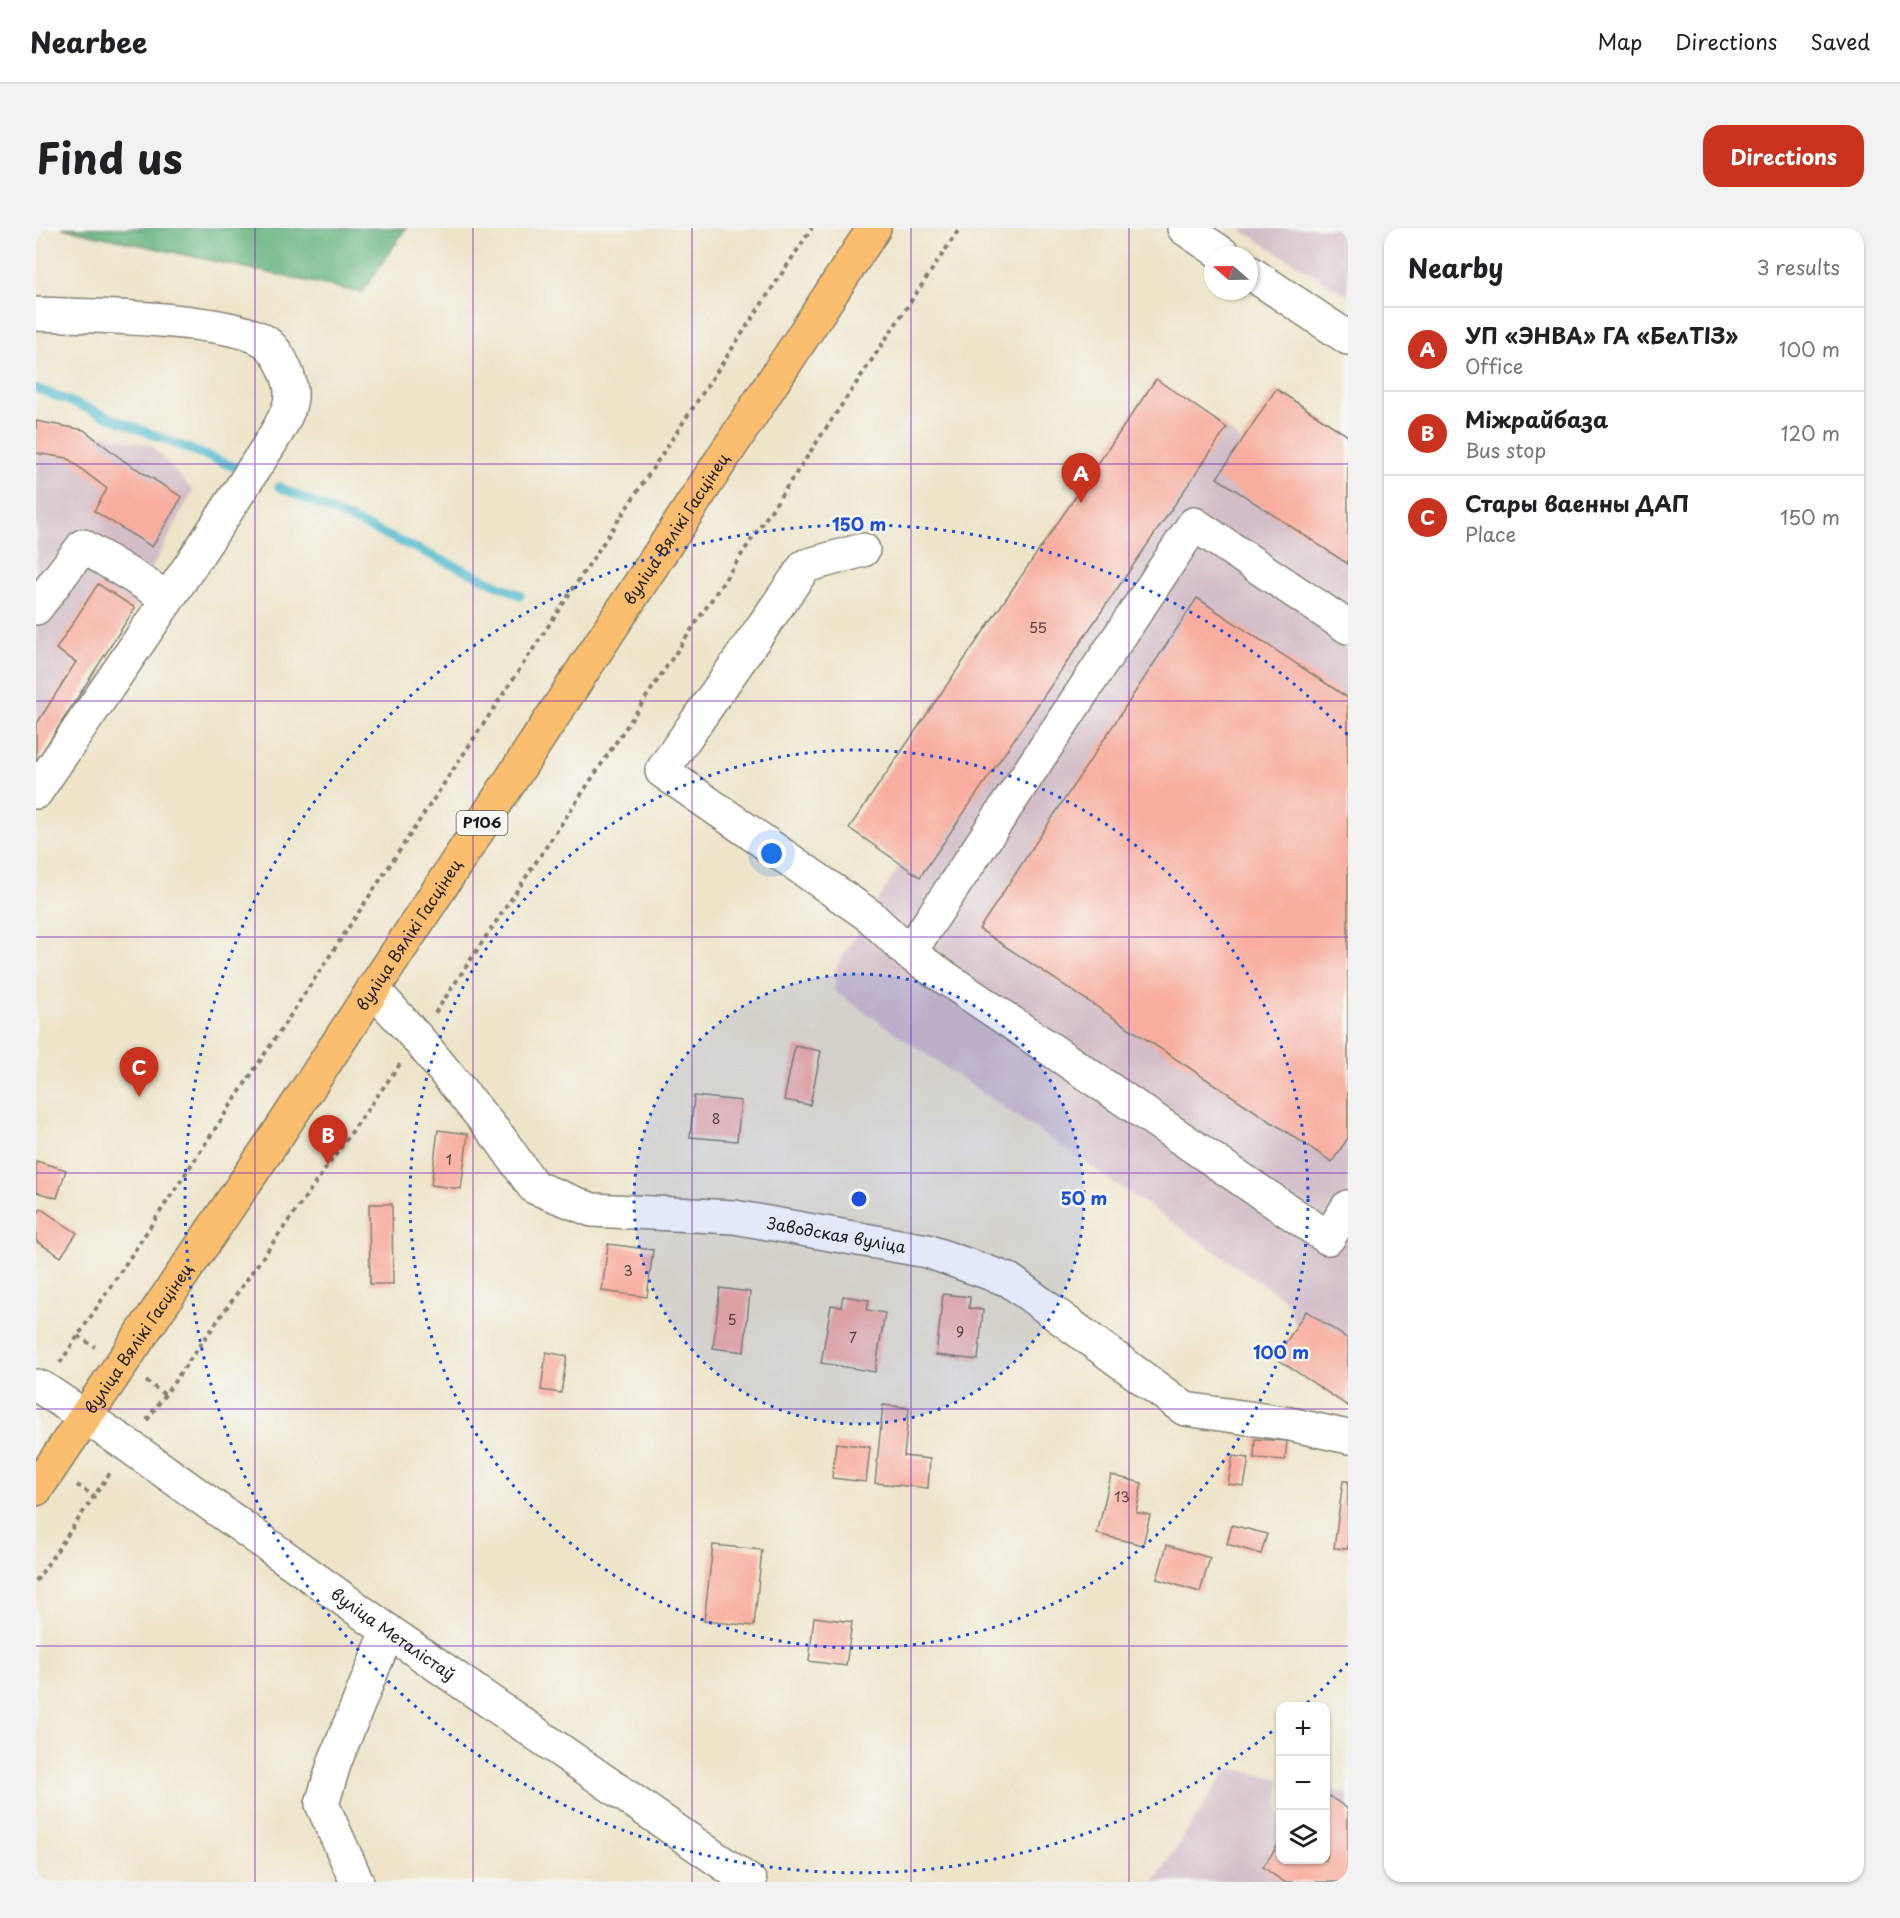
<!DOCTYPE html>
<html lang="en">
<head>
<meta charset="utf-8">
<style>
  :root { --surface:#fff; --page:#f2f2f2; --text:#202124; --muted:#757577; --line:#e0e0e0; --accent:#c8321e }
  body { margin:0; font-family:"Playpen Sans",sans-serif; background:var(--page); color:var(--text) }
  .controls { position:absolute; right:18px; bottom:18px; display:grid; overflow:hidden; border-radius:12px; box-shadow:0 2px 4px #0004 }
  .controls button { width:54px; height:54px; display:grid; place-items:center; padding:0; border:0; border-bottom:2px solid var(--line); background:var(--surface); color:var(--text); font:30px sans-serif }
  .compass { position:absolute; left:1168px; top:18px; width:54px; height:54px; border-radius:50%; background:var(--surface); box-shadow:0 2px 4px #0004; rotate:290deg }
  .you { position:absolute; left:736px; top:626px; width:21px; height:21px; margin:-15px; border:4px solid #fff; border-radius:50%; background:#1a73e8; box-shadow:0 0 0 9px #1a73e833 }
  .badge { display:grid; place-items:center; width:39px; height:39px; border-radius:50%; background:var(--accent); color:#fff; font-size:20px; font-weight:700 }
  .pin { position:absolute; translate:-50% -50px; filter:drop-shadow(0 2px 3px #0008) }
  .pin::after { content:''; position:absolute; top:32px; width:21px; height:18px; background:inherit; clip-path:polygon(0 0,100% 0,50% 100%) }
  .list { margin:0; padding:0; list-style:none }
  h2 { display:flex; justify-content:space-between; align-items:center; height:78px; margin:0; padding:0 24px; font-size:26px }
  h2 small { font-size:20px; font-weight:400; color:var(--muted) }
  .list li { display:grid; grid-template-columns:39px 1fr auto; gap:18px; align-items:center; box-sizing:border-box; height:84px; padding:0 24px; border-top:2px solid var(--line) }
  .list b { display:block; font-size:22px; white-space:nowrap }
  .list p { margin:0; font-size:20px; white-space:nowrap; color:var(--muted) }
  .list em { font-size:20px; font-style:normal; color:var(--muted) }
  .icon { flex:none; width:33px; height:33px; fill:none; stroke:currentColor; stroke-width:2; stroke-linecap:round; stroke-linejoin:round }
  .map { position:relative; flex:none; width:1312px; height:1654px; overflow:hidden; border-radius:18px }
  header { display:flex; align-items:center; gap:36px; box-sizing:border-box; height:84px; padding:0 30px; background:var(--surface); border-bottom:2px solid var(--line) }
  header strong { font-size:28px }
  nav { display:flex; gap:33px; margin-inline-start:auto; font-size:21px }
  .intro { display:flex; align-items:center; justify-content:space-between; box-sizing:border-box; height:144px; padding:0 36px }
  h1 { margin:0; font-size:42px }
  .button { padding:15px 27px; border-radius:18px; background:var(--accent); color:#fff; font-size:21px; font-weight:700 }
  main { display:flex; gap:36px; padding:0 36px }
  aside { flex:1; background:var(--surface); border-radius:18px; box-shadow:0 2px 4px #0004 }
  .map>svg:first-child { display:block }
  .industrial { fill:#d2bdc8 }
  .forest { fill:#62b27d; stroke:#3f674c; stroke-width:1.5 }
  .lines { fill:none; stroke-linecap:round; stroke-linejoin:round }
  .stream { stroke:#50bbcc; stroke-width:9 }
  .building { fill:#f8ad9f }
  .minor-casing { stroke:#848072; stroke-width:36 }
  .major-casing { stroke:#848072; stroke-width:36 }
  .path { stroke:#848072; stroke-width:4; stroke-dasharray:4.5 4.5; stroke-linecap:butt }
  .minor { stroke:#fff; stroke-width:33 }
  .major { stroke:#fabe6e; stroke-width:33 }
  .grid { fill:none; stroke:#7b2cbf; stroke-width:1.5; stroke-opacity:0.55 }
  .ring { fill:none; stroke:#1d4ed8; stroke-width:3; stroke-dasharray:3 6 }
  .labels { text-anchor:middle; stroke-width:5; stroke-linejoin:round; paint-order:stroke }
  .number-label { font-size:14px; fill:#53403d }
  .shield { fill:#f6f6f2; stroke:#5d5d5c; stroke-width:1.5 }
  .shield-label { font-size:15px; font-weight:bold; fill:#1c1c1c }
  .street-label { font-size:16px; fill:#1c1c1c; stroke:#f6f6f2 }
  .centre { fill:#1d4ed8; stroke:#f6f6f2; stroke-width:3 }
  .ring-label { font-size:18px; text-anchor:middle; font-weight:bold; fill:#1d4ed8; stroke:#f6f6f2; stroke-width:5; stroke-linejoin:round; paint-order:stroke }
</style>
</head>
<body>
<header>
<strong>Nearbee</strong>
<nav><a>Map</a><a>Directions</a><a>Saved</a></nav>
</header>
<div class="intro"><h1>Find us</h1><a class="button">Directions</a></div>
<main>
<div class="map">
<svg width="1312" height="1654" viewBox="0 0 1312 1654">
  <rect width="100%" height="100%" fill="#f6f6f2"/>
  <filter id="ink" filterUnits="userSpaceOnUse"><feTurbulence type="fractalNoise" baseFrequency=".0167" numOctaves="2"/><feDisplacementMap in="SourceGraphic" scale="12" xChannelSelector="R" yChannelSelector="G"/><feConvolveMatrix kernelMatrix="1 2 1 2 8 2 1 2 1" color-interpolation-filters="sRGB"/></filter>
  <filter id="wash" filterUnits="userSpaceOnUse"><feTurbulence type="fractalNoise" baseFrequency=".008" numOctaves="4" result="noise"/><feDisplacementMap in="SourceGraphic" scale="24" xChannelSelector="R" yChannelSelector="G"/><feGaussianBlur stdDeviation="1.35" result="paint"/><feColorMatrix in="noise" values="0 0 0 0 0 0 0 0 0 0 0 0 0 0 0 0 0 1.4 0 .05"/><feComposite in="paint" operator="in"/></filter>
  <g filter="url(#wash)">
    <rect width="100%" height="100%" fill="#ede4c9"/>
    <g class="industrial">
      <path d="M1210,0H1312V68L1207,3Z"/>
      <path d="M1120,151L1191,200L1205,214L1240,161L1312,208V1178L1240,1130L1260,1099L1250,1072L798,763L800,739L865,636L813,600Z"/>
      <path d="M0,193L115,217L157,263L108,355L99,380L0,534Z"/>
      <path d="M1192,1540L1244,1551V1632H1290V1561L1312,1566V1654H1118Z"/>
    </g>
    <path class="forest" d="M26,0H370L326,65Z"/>
    <g class="lines">
      <g class="stream">
        <path d="M0,160L206,242"/>
        <path d="M243,259L484,367"/>
      </g>
    </g>
    <g id="blocks">
      <g class="building">
        <path d="M1120,151L1191,200L884,649L813,600Z"/>
        <path d="M1240,161L1312,208V336L1181,250Z"/>
        <path d="M0,193L48,202L88,233L146,269L116,319L58,283L71,261L31,230L0,225Z"/>
        <path d="M62,356L99,380L0,534V497L40,434L20,421Z"/>
        <path d="M1161,370L1312,470V910L1296,934L943,701Z"/>
        <path d="M759,818L785,823L774,877L748,872Z"/>
        <path d="M658,868L705,873L701,913L654,909Z"/>
        <path d="M402,902L432,906L425,961L395,957Z"/>
        <path d="M0,933L30,942L21,970L0,964Z"/>
        <path d="M333,976H356L357,1056H334Z"/>
        <path d="M5,981L41,1005L25,1029L0,1013V988Z"/>
        <path d="M572,1016L617,1022L611,1069L566,1063Z"/>
        <path d="M684,1060L714,1064L708,1124L677,1120Z"/>
        <path d="M907,1066L934,1069L933,1080L947,1082L942,1132L900,1127Z"/>
        <path d="M807,1068L833,1072L831,1082L849,1085L839,1144L785,1135L795,1077L805,1079Z"/>
        <path d="M1270,1083L1312,1111V1178L1240,1130Z"/>
        <path d="M510,1124L531,1128L525,1165L505,1162Z"/>
        <path d="M847,1177L873,1180L868,1228L894,1231L892,1260L839,1255Z"/>
        <path d="M1219,1211L1251,1213L1249,1232L1218,1230Z"/>
        <path d="M800,1215L834,1219L830,1254L796,1250Z"/>
        <path d="M1197,1228L1213,1230L1208,1258L1192,1256Z"/>
        <path d="M1075,1247L1106,1255L1100,1284L1114,1287L1107,1317L1061,1306Z"/>
        <path d="M1307,1253H1312V1321L1298,1320Z"/>
        <path d="M1196,1297L1231,1306L1225,1326L1191,1316Z"/>
        <path d="M677,1317L726,1322L718,1398L668,1393Z"/>
        <path d="M1131,1317L1174,1330L1164,1364L1121,1351Z"/>
        <path d="M778,1389L816,1394L810,1438L773,1433Z"/>
        <path d="M1290,1566L1312,1581V1654H1248L1227,1639L1244,1614V1632H1290Z"/>
      </g>
    </g>
  </g>
  <g filter="url(#ink)">
    <use href="#blocks" fill-opacity="0" stroke="#848072" stroke-width="1.5"/>
    <g class="lines">
      <defs>
        <g id="minor">
          <path d="M1148,0L1188,27"/>
          <path d="M1213,44L1312,110"/>
          <path d="M0,86C45,88 203,89 232,116C244,126 256,152 255,168C255,189 224,230 213,248C145,355 71,459 0,564"/>
          <path d="M827,322L769,338L626,543L834,688L873,725L1292,1010L1312,979"/>
          <path d="M0,380L47,318L132,370"/>
          <path d="M873,725L1158,296L1312,399"/>
          <path id="s1" d="M337,761L382,811L465,912L498,959L556,982L698,989L891,1023L973,1052L1149,1181L1254,1196L1312,1209"/>
          <path id="s2" d="M0,1158L6,1160L93,1218L352,1403L714,1654"/>
          <path d="M321,1654L286,1576L299,1533L352,1403"/>
        </g>
        <g id="major">
          <path id="s3" d="M0,1261L242,906L838,0"/>
        </g>
      </defs>
      <use href="#minor" class="minor-casing"/>
      <use href="#major" class="major-casing"/>
      <g class="path">
        <path d="M399,785L924,0"/>
        <path d="M42,1108L59,1119"/>
        <path d="M24,1135L776,0"/>
        <path d="M110,1153L129,1167"/>
        <path d="M111,1192L364,836"/>
        <path d="M41,1257L58,1268"/>
        <path d="M0,1353L76,1242"/>
      </g>
      <use href="#minor" class="minor"/>
      <use href="#major" class="major"/>
    </g>
  </g>
  <path class="grid" d="M219,0V1654M437,0V1654M656,0V1654M875,0V1654M1093,0V1654M0,236H1312M0,473H1312M0,709H1312M0,945H1312M0,1181H1312M0,1418H1312"/>
  <circle cx="823" cy="971" r="225" fill="#1d4ed8" fill-opacity=".12"/>
  <g class="ring">
    <circle cx="823" cy="971" r="225"/>
    <circle cx="823" cy="971" r="449"/>
    <path d="M1312 1435A674 674 0 0 1 1270 1476M1243 1498A674 674 0 1 1 1312 507"/>
  </g>
  <g class="labels">
    <g class="number-label">
      <text x="1002" y="405">55</text>
      <text x="680" y="896">8</text>
      <text x="413" y="937">1</text>
      <text x="592" y="1048">3</text>
      <text x="696" y="1097">5</text>
      <text x="924" y="1109">9</text>
      <text x="817" y="1115">7</text>
      <text x="1086" y="1274">13</text>
    </g>
    <rect class="shield" x="420.5" y="583" width="51" height="24" rx="4.5"/>
    <g class="shield-label">
      <text x="446" y="600">Р106</text>
    </g>
    <g class="street-label">
      <text dy="6" stroke="none"><textPath href="#s3" startOffset="1154">вуліца Вялікі Гасцінец</textPath></text>
      <text dy="6" stroke="none"><textPath href="#s3" startOffset="668">вуліца Вялікі Гасцінец</textPath></text>
      <text dy="6" stroke="none"><textPath href="#s1" startOffset="564">Заводская вуліца</textPath></text>
      <text dy="6" stroke="none"><textPath href="#s3" startOffset="182">вуліца Вялікі Гасцінец</textPath></text>
      <text dy="6" stroke="none"><textPath href="#s2" startOffset="435">вуліца Металістаў</textPath></text>
    </g>
  </g>
  <circle cx="823" cy="971" r="9" class="centre"/>
  <g class="ring-label">
    <text x="823" y="303">150 m</text>
    <text x="1048" y="977">50 m</text>
    <text x="1245" y="1131">100 m</text>
  </g>
</svg>
<div class="controls">
<button>+</button>
<button>−</button>
<button><svg class="icon" aria-label="layers" viewBox="0 0 24 24"><path d="M12 4l9 5-9 5-9-5zM3 14l9 5 9-5"/></svg></button>
</div>
<svg class="compass" viewBox="-18 -18 36 36"><path d="M0-13l5 13h-10z" fill="#e53935"/><path d="M0 13l5-13h-10z" fill="#757577"/></svg>
<div class="you"></div>
<div class="pin badge" style="left:1045px;top:275px">A</div>
<div class="pin badge" style="left:292px;top:937px">B</div>
<div class="pin badge" style="left:103px;top:869px">C</div>
</div>
<aside>
<h2>Nearby<small>3 results</small></h2>
<ul class="list">
<li><span class="badge">A</span><div><b>УП «ЭНВА» ГА «БелТІЗ»</b><p>Office</p></div><em>100 m</em></li>
<li><span class="badge">B</span><div><b>Міжрайбаза</b><p>Bus stop</p></div><em>120 m</em></li>
<li><span class="badge">C</span><div><b>Стары ваенны ДАП</b><p>Place</p></div><em>150 m</em></li>
</ul>
</aside>
</main>
</body>
</html>
